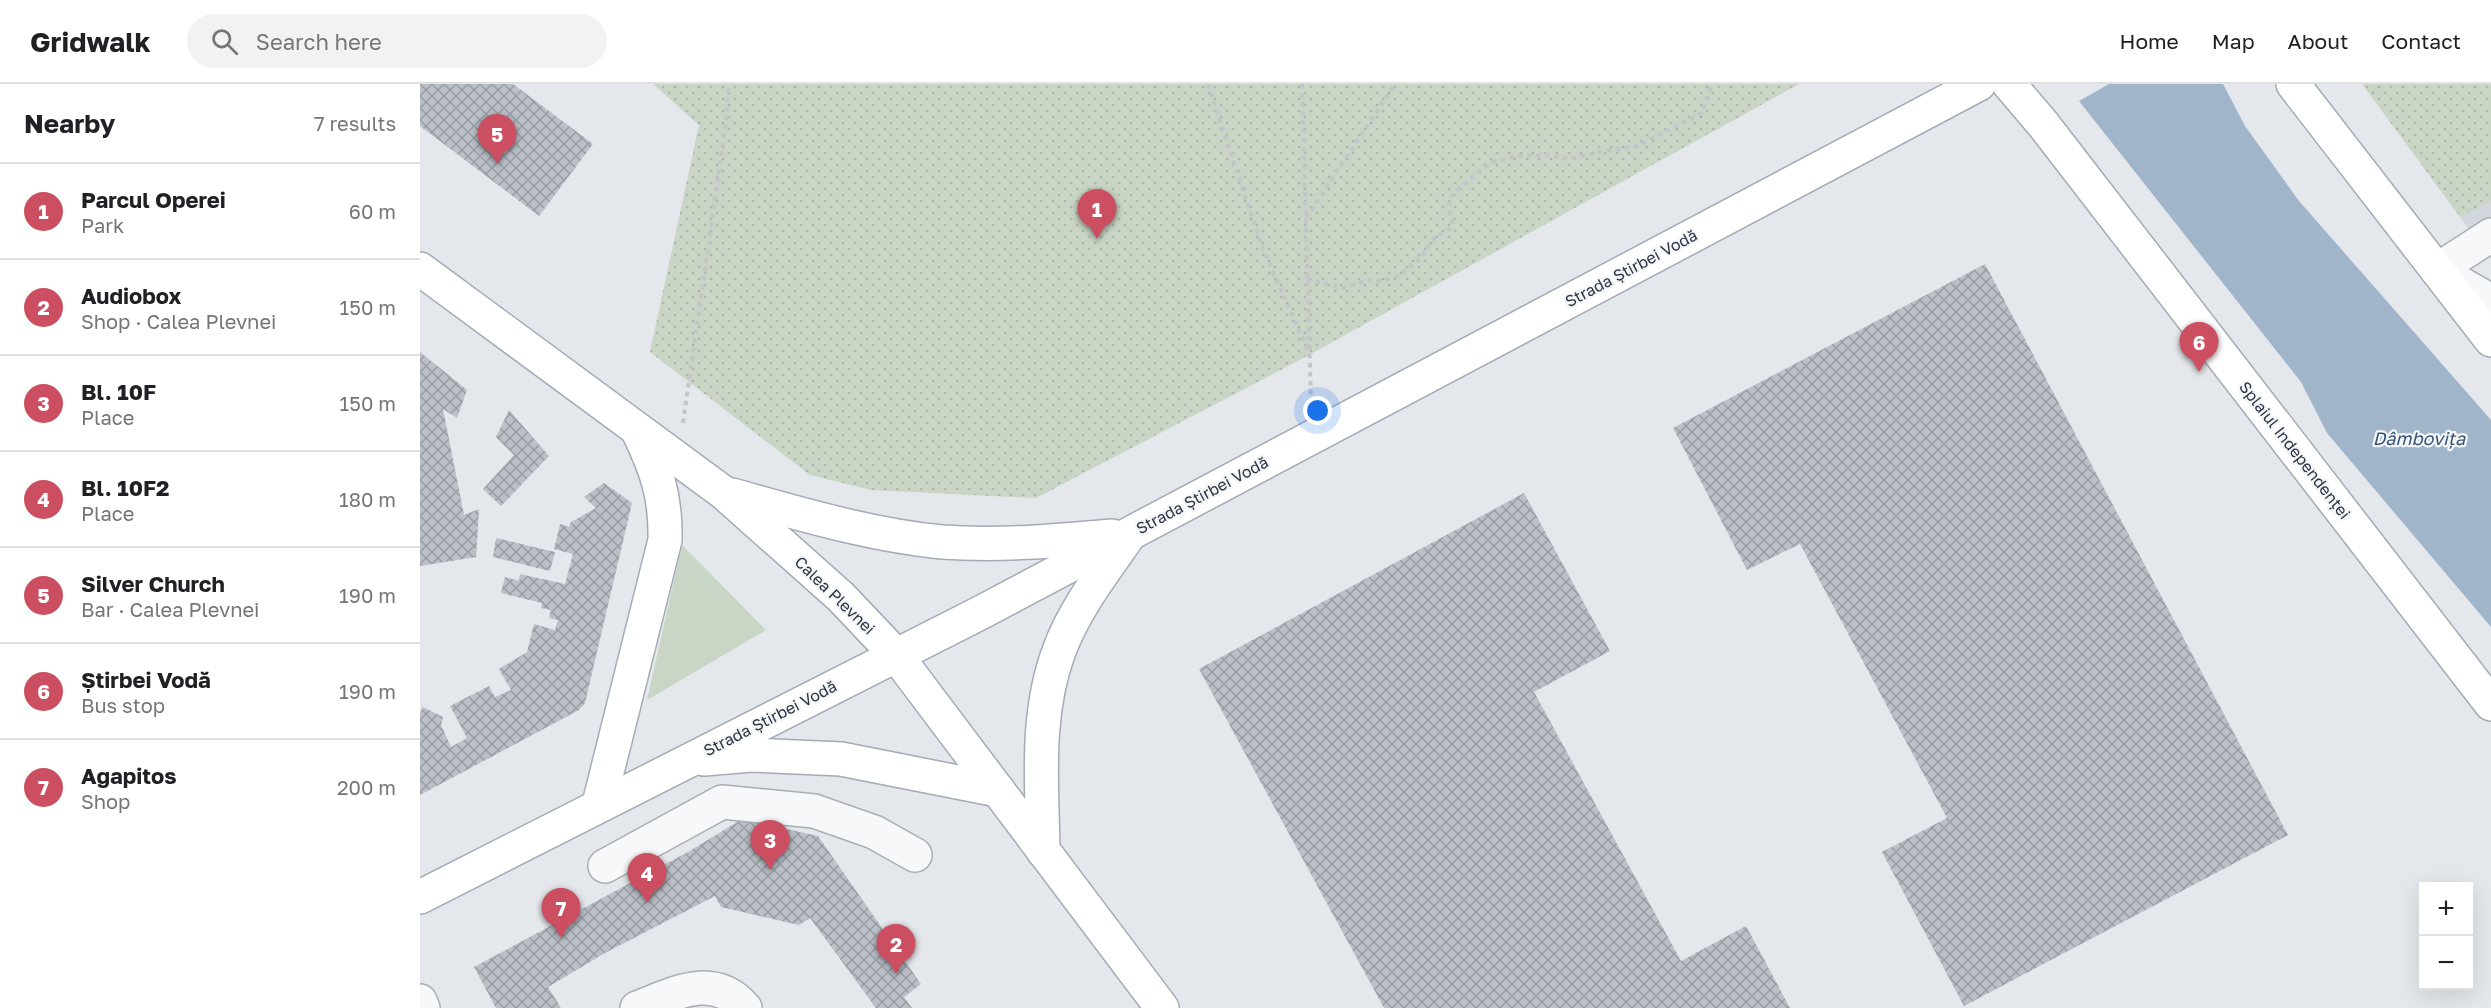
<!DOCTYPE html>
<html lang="en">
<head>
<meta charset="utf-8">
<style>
  :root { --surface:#fff; --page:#f2f2f2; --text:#202124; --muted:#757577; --line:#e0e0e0; --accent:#cb4f61 }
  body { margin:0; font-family:"Golos Text",sans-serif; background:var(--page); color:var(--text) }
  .controls { position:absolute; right:18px; bottom:18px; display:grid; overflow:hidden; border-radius:0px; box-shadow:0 6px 24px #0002 }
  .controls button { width:54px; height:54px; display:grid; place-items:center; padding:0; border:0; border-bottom:2px solid var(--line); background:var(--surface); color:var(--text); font:30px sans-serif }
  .you { position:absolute; left:898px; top:327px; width:21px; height:21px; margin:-15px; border:4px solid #fff; border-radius:50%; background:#1a73e8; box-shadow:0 0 0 9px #1a73e833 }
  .badge { display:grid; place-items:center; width:39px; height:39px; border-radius:50%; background:var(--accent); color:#fff; font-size:20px; font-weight:700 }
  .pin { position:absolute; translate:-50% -50px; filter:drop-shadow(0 2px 3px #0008) }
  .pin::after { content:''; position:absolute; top:32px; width:21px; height:18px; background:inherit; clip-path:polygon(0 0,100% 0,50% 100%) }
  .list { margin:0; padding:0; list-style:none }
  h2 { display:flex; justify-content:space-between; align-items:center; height:78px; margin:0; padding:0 24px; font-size:26px }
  h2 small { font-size:20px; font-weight:400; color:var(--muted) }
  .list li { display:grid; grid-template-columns:39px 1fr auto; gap:18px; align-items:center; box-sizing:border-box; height:96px; padding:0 24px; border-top:2px solid var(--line) }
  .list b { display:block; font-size:22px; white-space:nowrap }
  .list p { margin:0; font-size:20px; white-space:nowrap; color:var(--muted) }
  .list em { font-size:20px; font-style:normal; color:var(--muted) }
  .icon { flex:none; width:33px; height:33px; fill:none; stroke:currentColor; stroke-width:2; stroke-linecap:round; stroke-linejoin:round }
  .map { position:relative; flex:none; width:2071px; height:924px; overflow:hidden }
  header { display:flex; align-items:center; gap:36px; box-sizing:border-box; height:84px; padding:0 30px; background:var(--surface); border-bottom:2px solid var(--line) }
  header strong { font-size:28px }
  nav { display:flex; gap:33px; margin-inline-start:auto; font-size:21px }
  .search { width:420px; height:54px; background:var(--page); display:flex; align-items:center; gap:15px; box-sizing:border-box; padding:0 21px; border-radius:33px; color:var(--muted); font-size:22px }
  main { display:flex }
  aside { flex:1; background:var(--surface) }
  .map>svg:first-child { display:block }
  .built { fill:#d2d6dd }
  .grass { fill:#c9d5c5 }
  .park { fill:url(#park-dots) }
  .water { fill:#a0b4ca }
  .building { fill:url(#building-cross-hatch) }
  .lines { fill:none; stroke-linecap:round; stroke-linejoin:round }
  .minor-casing { stroke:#a9aeb5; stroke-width:36 }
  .major-casing { stroke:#a3abb7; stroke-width:36 }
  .path { stroke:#c2c5ca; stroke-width:4; stroke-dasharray:4.5 4.5; stroke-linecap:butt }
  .minor { stroke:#f7f8fa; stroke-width:33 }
  .major { stroke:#fff; stroke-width:33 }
  .labels { text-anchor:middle; stroke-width:4.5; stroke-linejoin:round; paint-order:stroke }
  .street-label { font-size:16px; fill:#2c3443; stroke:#f4f6f8 }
  .water-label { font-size:18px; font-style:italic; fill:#375376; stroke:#f4f6f8 }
</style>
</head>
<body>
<header>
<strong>Gridwalk</strong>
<div class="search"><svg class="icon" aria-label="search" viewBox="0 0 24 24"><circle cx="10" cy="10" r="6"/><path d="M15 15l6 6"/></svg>Search here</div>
<nav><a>Home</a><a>Map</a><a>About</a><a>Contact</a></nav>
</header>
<main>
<aside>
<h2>Nearby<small>7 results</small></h2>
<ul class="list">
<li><span class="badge">1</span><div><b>Parcul Operei</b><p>Park</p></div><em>60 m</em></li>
<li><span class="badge">2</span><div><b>Audiobox</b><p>Shop · Calea Plevnei</p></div><em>150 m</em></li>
<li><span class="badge">3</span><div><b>Bl. 10F</b><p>Place</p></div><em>150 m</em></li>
<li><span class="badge">4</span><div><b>Bl. 10F2</b><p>Place</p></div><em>180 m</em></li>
<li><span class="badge">5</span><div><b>Silver Church</b><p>Bar · Calea Plevnei</p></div><em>190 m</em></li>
<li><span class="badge">6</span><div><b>Știrbei Vodă</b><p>Bus stop</p></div><em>190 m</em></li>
<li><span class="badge">7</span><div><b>Agapitos</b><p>Shop</p></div><em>200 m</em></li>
</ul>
</aside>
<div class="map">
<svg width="2071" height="924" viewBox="0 0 2071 924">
  <defs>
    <pattern id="park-dots" width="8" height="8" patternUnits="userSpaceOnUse" patternTransform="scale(1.5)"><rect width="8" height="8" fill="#c9d5c5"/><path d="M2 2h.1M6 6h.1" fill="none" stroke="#adb7aa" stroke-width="1.8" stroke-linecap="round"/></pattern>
    <pattern id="building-cross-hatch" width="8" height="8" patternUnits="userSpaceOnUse" patternTransform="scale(1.5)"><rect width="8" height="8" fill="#bbc0c8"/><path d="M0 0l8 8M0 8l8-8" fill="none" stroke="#989da4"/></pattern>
  </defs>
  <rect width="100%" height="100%" fill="#e4e7eb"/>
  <path class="built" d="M2071,117V174L2040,133Z"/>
  <path class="grass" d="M262,461L346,546L227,616Z"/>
  <g class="park">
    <path d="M233,0H1379L889,271L616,414L451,406L390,391L230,268L279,41Z"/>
    <path d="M1942,0H2071V117L2040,133Z"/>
  </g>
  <path class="water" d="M1689,0H1803L1825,42L1879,117L2071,336V543L1907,349L1881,298L1659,17Z"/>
  <g class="building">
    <path d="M0,0H93L173,60L119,132L0,42Z"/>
    <path d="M1565,180L1868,751L1544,922L1462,768L1527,734L1380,460L1327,486L1253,344Z"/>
    <path d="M0,268L47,306L37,334L23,325L44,431L59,425L56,473L0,482Z"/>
    <path d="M89,326L129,372L81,422L63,405L94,371L76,353Z"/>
    <path d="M184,399L212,419L165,619L159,626L0,711V628L3,623L23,633L21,641L31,663L47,654L30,622L69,602L75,613L91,606L79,585L107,568L114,540L135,546L138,536L129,534L131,526L121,524L122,519L81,509L85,493L99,497L100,490L145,500L153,470L134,465L140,440L149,443L151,438L176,424L164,413Z"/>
    <path d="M1104,409L1190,567L1114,608L1261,877L1326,842L1370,924H964L779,585Z"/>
    <path d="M76,454L135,468L130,487L73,473Z"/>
    <path d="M322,735L398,752L501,900L484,913L492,924H456L390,834L379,841L301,823L295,812L185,869L128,903L141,924H76L54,883L268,768Z"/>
  </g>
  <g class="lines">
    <defs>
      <g id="minor">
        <path d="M2071,151L2017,186L2071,217"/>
        <path d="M185,782L302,718L394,727L454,748L495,771"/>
        <path d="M0,917L3,924"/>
        <path d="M217,924C254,910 293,887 325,924"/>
      </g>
      <g id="major">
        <path d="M1589,0L1623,40L2071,620"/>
        <path d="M1873,0L2071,256"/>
        <path d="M0,185L304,409L421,513L476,571L742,924"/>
        <path d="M312,411C381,430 450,451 522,458C579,462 636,457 692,452"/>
        <path d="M284,675L331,671L421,675L578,706"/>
        <path d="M179,720L245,456C246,413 237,386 218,347"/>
        <path d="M623,767C622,700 615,631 639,567C654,526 682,490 707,454"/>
        <path d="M0,813L560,529L1559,0"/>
      </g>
    </defs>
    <use href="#minor" class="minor-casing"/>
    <use href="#major" class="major-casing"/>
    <g class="path">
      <path d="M788,0L841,160L888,267"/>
      <path d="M882,0L891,319"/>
      <path d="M886,134L975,0"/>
      <path d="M887,195L922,204L950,196L962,197L976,193L1000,175L1015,153L1030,145L1032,138L1029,122L1032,112L1041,102L1072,78L1097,72L1126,71L1150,75L1189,66L1217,62L1282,29L1292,0"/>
      <path d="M263,339L306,38L309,0"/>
    </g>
    <use href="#minor" class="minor"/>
    <use href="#major" class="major"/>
  </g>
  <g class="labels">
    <g class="street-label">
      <text transform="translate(1211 184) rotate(-28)" y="6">Strada Știrbei Vodă</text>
      <text transform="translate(1875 366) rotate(52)" y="6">Splaiul Independenței</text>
      <text transform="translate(782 411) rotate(-28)" y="6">Strada Știrbei Vodă</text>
      <text transform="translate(415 511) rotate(44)" y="6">Calea Plevnei</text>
      <text transform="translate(350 634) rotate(-27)" y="6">Strada Știrbei Vodă</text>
    </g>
    <g class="water-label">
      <text x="1999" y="361">Dâmbovița</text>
    </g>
  </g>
</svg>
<div class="controls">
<button>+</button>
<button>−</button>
</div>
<div class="you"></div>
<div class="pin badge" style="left:677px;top:155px">1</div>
<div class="pin badge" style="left:476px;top:890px">2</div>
<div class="pin badge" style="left:350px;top:786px">3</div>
<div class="pin badge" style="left:227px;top:819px">4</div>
<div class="pin badge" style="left:77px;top:80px">5</div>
<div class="pin badge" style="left:1779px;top:288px">6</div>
<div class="pin badge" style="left:141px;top:854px">7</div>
</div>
</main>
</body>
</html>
